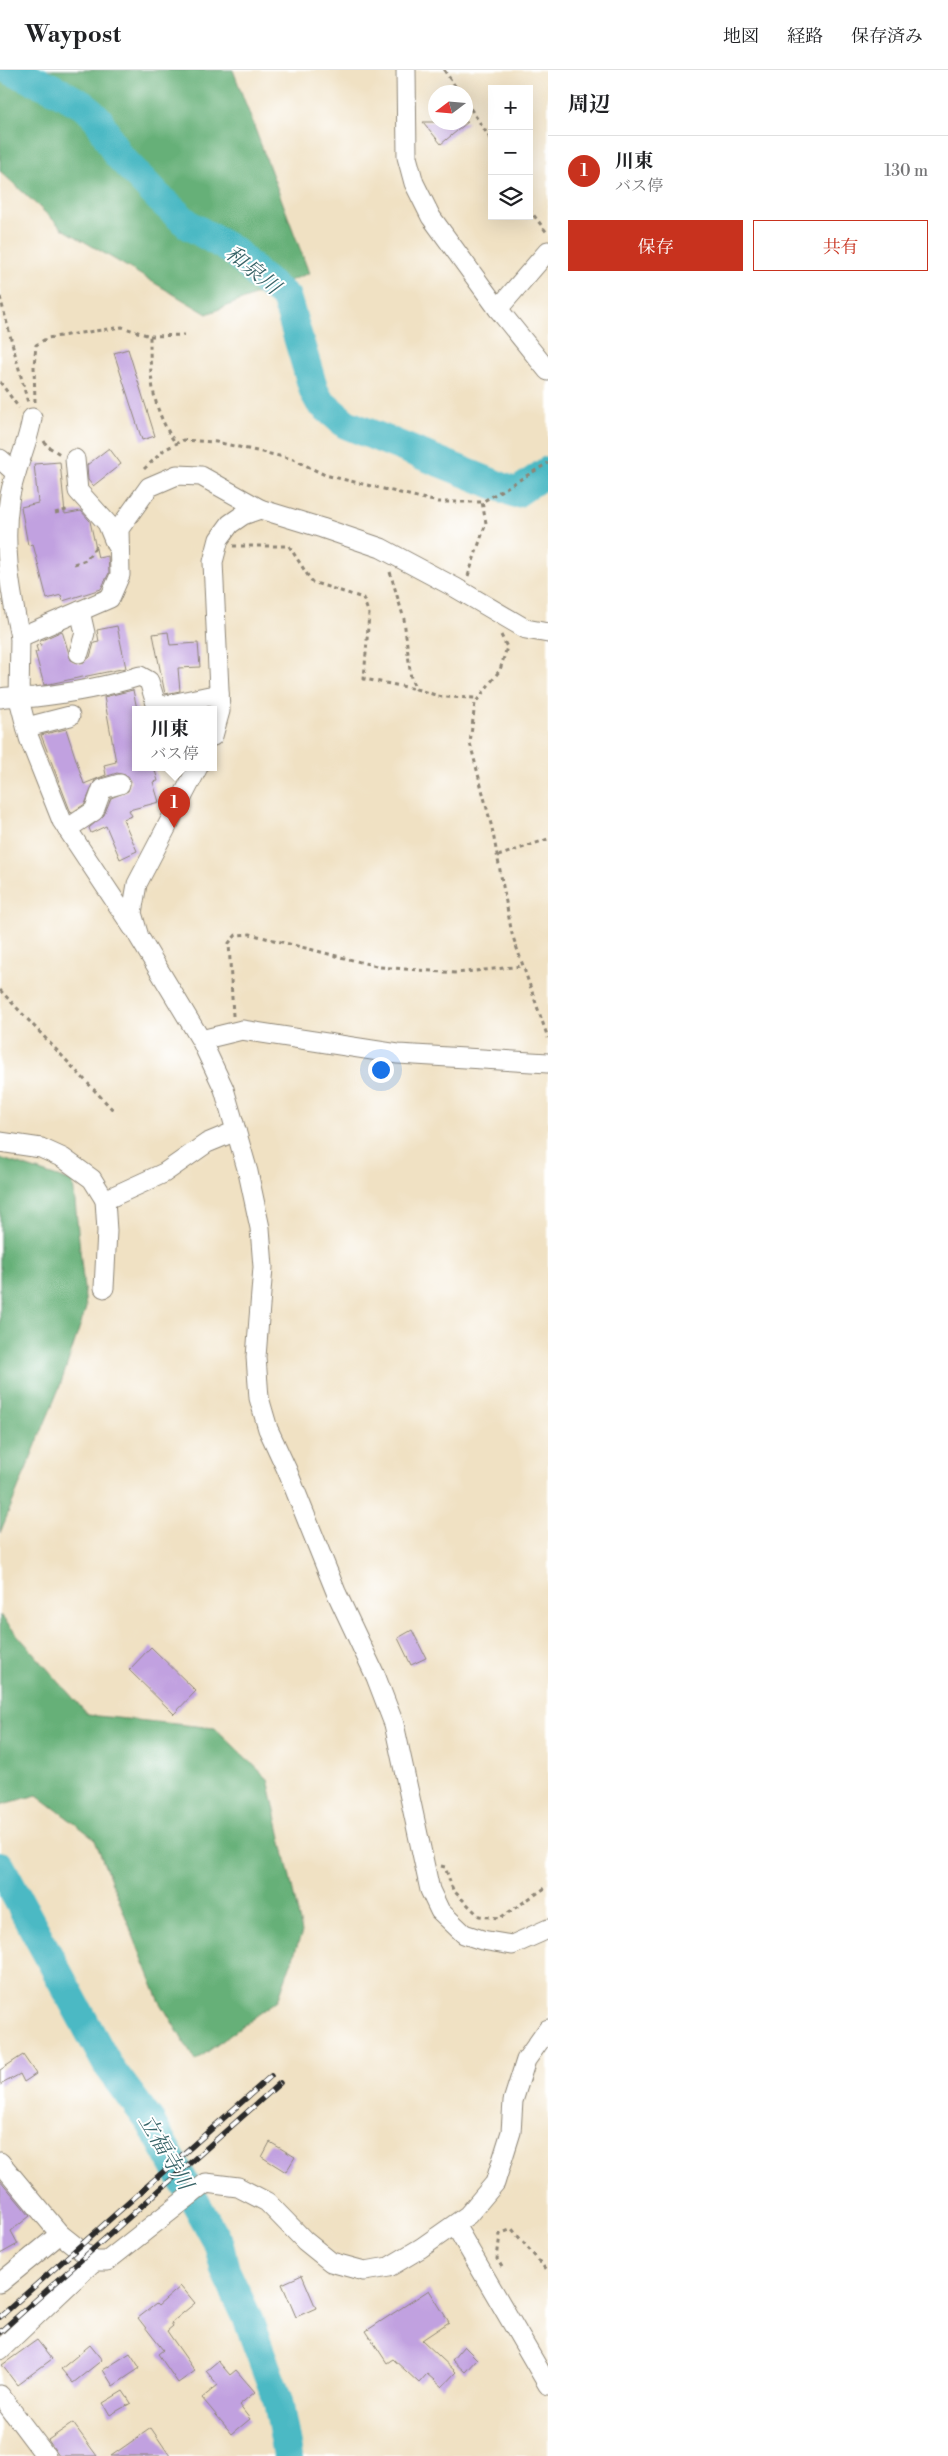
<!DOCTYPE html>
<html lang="ja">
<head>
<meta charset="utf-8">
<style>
  :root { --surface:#fff; --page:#f6f6f6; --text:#202124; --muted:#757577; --line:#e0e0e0; --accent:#c8321e }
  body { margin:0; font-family:"Libre Bodoni","Noto Serif JP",serif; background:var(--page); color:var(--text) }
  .controls { position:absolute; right:15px; top:15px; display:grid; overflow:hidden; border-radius:0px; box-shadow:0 5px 20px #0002 }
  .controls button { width:45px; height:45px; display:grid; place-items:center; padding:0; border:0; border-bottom:1px solid var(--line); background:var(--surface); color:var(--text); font:25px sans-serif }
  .compass { position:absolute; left:428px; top:15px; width:45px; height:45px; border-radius:50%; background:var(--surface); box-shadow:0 5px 20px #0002; rotate:254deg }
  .you { position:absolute; left:380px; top:999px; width:18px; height:18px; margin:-12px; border:4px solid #fff; border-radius:50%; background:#1a73e8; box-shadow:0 0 0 8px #1a73e833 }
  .badge { display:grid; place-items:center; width:32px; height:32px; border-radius:50%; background:var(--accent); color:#fff; font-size:16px; font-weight:700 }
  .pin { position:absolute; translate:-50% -41px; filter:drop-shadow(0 1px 2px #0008) }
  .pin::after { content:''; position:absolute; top:26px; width:18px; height:15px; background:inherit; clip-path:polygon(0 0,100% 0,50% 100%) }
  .popup { position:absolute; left:132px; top:636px; width:85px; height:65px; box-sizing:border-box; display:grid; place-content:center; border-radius:0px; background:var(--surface); filter:drop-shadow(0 1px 4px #0005); font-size:16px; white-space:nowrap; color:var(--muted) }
  .popup b { font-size:19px; color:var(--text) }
  .popup::after { content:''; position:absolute; left:50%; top:100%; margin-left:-10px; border:10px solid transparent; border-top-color:var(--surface) }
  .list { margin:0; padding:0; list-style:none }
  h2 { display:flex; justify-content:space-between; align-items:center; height:65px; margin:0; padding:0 20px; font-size:21px }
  h2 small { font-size:16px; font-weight:400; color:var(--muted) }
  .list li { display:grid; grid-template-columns:32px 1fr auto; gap:15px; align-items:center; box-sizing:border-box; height:70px; padding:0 20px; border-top:1px solid var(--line) }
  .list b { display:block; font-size:19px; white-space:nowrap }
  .list p { margin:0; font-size:16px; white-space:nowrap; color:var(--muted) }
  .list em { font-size:16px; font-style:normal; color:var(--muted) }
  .actions { display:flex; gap:10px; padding:15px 20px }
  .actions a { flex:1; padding:11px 0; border:1px solid var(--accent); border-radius:0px; text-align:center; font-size:18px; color:var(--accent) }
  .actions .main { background:var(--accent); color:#fff }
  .icon { flex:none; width:28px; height:28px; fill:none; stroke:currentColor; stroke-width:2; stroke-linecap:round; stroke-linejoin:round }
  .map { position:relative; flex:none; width:548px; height:2386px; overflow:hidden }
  header { display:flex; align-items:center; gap:30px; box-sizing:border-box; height:70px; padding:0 25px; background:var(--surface); border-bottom:1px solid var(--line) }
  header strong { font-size:24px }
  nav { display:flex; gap:28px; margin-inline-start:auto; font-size:18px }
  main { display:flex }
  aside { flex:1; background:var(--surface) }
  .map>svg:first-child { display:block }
  .forest { fill:#66b078; stroke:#486e52 }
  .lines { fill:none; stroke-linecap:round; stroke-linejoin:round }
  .river { stroke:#4bb9c4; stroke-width:30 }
  .building { fill:#c1a1e0 }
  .minor-casing { stroke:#8e8677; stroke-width:21 }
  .path { stroke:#8e8677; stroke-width:3; stroke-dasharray:4 4; stroke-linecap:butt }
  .minor { stroke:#fff; stroke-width:19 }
  .rail-casing { stroke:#2b2b2b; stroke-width:5.5 }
  .rail { stroke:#fff; stroke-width:4; stroke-dasharray:11; stroke-linecap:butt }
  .labels { text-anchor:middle; stroke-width:4; stroke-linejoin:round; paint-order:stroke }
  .water-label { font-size:21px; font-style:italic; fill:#386468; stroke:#fff }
</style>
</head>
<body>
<header>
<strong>Waypost</strong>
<nav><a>地図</a><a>経路</a><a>保存済み</a></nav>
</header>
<main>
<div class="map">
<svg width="548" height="2386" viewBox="0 0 548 2386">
  <rect width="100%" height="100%" fill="#fff"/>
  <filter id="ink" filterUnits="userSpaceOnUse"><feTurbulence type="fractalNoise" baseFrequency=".02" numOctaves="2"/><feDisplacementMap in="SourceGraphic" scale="10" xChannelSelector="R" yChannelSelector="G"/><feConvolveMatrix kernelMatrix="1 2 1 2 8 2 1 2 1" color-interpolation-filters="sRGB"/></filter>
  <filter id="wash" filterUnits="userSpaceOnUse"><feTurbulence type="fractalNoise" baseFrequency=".0096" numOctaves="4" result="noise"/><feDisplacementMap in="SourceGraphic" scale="20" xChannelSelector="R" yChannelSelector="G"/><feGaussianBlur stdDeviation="1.12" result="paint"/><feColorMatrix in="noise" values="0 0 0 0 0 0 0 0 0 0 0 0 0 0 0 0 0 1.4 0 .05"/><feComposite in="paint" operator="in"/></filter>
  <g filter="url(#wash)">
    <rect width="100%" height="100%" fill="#f0e1c3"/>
    <g class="forest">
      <path d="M0,0H233L309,203L207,244L63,159L0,101Z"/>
      <path d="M0,1088L73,1112L86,1238L60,1316L0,1463Z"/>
      <path d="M0,1545L88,1645L215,1658L268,1709L302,1862L278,1930L195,1991L159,1930L94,1768L37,1725L0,1735Z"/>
    </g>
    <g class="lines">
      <g class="river">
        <path d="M10,0L52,18L86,37L98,49L117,84L159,128L189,155L235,182L259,206L286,227L314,321L320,332L346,354L516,423L548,401"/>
        <path d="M0,1796L107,1994L151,2053L219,2175L225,2200L247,2247L278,2331L288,2386"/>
      </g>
    </g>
    <g id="blocks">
      <g class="building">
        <path d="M423,52H468L441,74Z"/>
        <path d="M128,279L155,366L142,370L114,283Z"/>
        <path d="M109,378L121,394L93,416L88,410L87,395Z"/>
        <path d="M60,392L65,444L81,441L90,451L98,488L108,486L109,503L101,519L63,531L61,525L47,529L33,474L28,475L21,437L38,433L34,394Z"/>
        <path d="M117,556L126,598L44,615L35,582H38L36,576L41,575L40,571L62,561L71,590L81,594L90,587L94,573L99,572L97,560Z"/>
        <path d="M168,562L170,575L198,573L200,597L178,598L180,621L165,624L153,564Z"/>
        <path d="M133,620L137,639L135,697H154L158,711L153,712L159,732L129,740L132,746L123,749L137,781L120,789L106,756L91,763L89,758L104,745L111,728L128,721L131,711L128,706L117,703L95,710L85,734L71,743L41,665L66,659L84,714L106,705L104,695L116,692L104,627Z"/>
        <path d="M412,1560L426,1588L411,1595L398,1568Z"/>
        <path d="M151,1577L196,1621L174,1644L129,1600Z"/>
        <path d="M23,1985L36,2004L24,2012L20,2004L0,2015V2000Z"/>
        <path d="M270,2072L295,2087L286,2102L262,2087Z"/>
        <path d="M0,2110L30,2146L11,2161L18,2174L0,2184Z"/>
        <path d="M302,2205L316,2238L296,2247L282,2214Z"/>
        <path d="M181,2216L195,2233L171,2253L173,2256L167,2261L195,2301L178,2313L158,2284L163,2280L138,2248L156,2234L158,2236Z"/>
        <path d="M429,2220L449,2252L422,2270L456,2302L442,2317L427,2304L419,2313L393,2289L387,2293L366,2261Z"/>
        <path d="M37,2270L52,2289L17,2315L2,2295Z"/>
        <path d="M90,2275L102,2290L73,2313L61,2299Z"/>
        <path d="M464,2276L477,2289L465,2302L452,2290Z"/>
        <path d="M130,2283L140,2298L113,2316L103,2300Z"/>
        <path d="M218,2291L230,2305L236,2300L255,2322L239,2335L250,2349L232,2364L202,2328L218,2315L206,2301Z"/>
        <path d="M123,2321L131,2333L110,2345L103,2333Z"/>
        <path d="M73,2353L97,2386H59L48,2370Z"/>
        <path d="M151,2358L170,2386H111Z"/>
      </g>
    </g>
  </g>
  <g filter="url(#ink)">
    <use href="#blocks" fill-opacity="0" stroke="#8e8677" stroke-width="1"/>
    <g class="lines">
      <defs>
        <g id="minor">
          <path d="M406,0L407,87L414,113L431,147L498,239L548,301"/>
          <path d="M498,239L548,181"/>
          <path d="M0,389L16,403"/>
          <path d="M75,389L78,421L107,453L116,475"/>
          <path d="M20,567C10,520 2,473 10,425C15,399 28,374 32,348"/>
          <path d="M79,583L85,563L80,541"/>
          <path d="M0,628C11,625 23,628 35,627C71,623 105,617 140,606L149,611L157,637L219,624"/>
          <path d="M27,657L70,646"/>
          <path d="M213,666L220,641L213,492L219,469L230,454L243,445L260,439L322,458L381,478L456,518L526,559L548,563"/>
          <path d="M198,697L137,814L132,843L139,867L201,970L224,1019L248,1102L260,1158L263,1197L256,1287L259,1328L268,1359L287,1400L336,1522L376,1607L394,1654L430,1820L440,1841L464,1864L482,1870L512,1875L548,1859"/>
          <path d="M67,759L94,741L102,719L120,714"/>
          <path d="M133,858L62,751L29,668L19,629L20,567L110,528L120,505L119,459L149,417L177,405L201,406L260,439"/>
          <path d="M201,970L242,960L398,984L548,993"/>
          <path d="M0,1072L41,1078L63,1088L92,1109L105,1130L164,1103L207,1073L236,1061"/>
          <path d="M104,1218L107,1161L105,1130"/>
          <path d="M0,2092L60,2164L94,2191H107L206,2113L238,2117L267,2132L305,2171L331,2192L364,2201L389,2197L421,2178L468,2145L495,2113L511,2062L513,2031L526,1990L548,1959"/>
          <path d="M455,2155L548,2315"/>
          <path d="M0,2213L60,2164"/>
          <path d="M0,2280L94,2191"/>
          <path d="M0,2325L46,2386"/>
        </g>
      </defs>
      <use href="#minor" class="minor-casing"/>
      <g class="path">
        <path d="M444,0L459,22"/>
        <path d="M466,32L492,71"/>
        <path d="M529,139L548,164"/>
        <path d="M0,227L28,333"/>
        <path d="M150,266L184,265"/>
        <path d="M0,312L19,338"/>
        <path d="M35,332L34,296L36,275L47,268L122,257L150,266C150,309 151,337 176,374"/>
        <path d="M44,371L47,376L60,384"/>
        <path d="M144,399L164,380L183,370L216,372L293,389L325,405L438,432H482L548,393"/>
        <path d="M55,443L70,439"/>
        <path d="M233,476H289L312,512L363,528L369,544L364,609L416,619"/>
        <path d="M74,494L86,490L98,474"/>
        <path d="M390,502L404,549L411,609L416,619L442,627L478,628"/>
        <path d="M468,506L486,453L482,432"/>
        <path d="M501,565L507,577L500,600L475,633L470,673L492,758L512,864L548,968"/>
        <path d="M498,786L548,769"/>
        <path d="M0,920L114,1041"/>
        <path d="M233,946L229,873L236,865L250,864L380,897L456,903L523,896"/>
        <path d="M441,1796L445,1797L453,1820L479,1846L500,1848L548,1816"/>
        <path d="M502,2197L497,2189L500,2164L512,2159L548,2202"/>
      </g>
      <use href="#minor" class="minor"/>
      <defs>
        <g id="rail">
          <path d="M0,2247L271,2006"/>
          <path d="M0,2262L280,2013"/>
        </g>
      </defs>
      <use href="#rail" class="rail-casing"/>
      <use href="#rail" class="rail"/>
    </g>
  </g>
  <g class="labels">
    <g class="water-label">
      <text transform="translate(253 200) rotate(39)" y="7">和泉川</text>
      <text transform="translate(166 2082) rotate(59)" y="7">立福寺川</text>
    </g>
  </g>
</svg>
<div class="controls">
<button>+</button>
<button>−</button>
<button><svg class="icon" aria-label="layers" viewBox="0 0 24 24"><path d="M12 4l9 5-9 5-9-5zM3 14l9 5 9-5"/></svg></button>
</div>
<svg class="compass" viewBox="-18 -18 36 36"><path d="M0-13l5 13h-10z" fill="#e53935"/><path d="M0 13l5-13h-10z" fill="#757577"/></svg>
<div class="you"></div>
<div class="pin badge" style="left:174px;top:758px">1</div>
<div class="popup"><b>川東</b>バス停</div>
</div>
<aside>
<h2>周辺<small></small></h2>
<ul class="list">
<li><span class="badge">1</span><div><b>川東</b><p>バス停</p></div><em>130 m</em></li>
</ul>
<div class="actions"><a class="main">保存</a><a>共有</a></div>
</aside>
</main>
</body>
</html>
